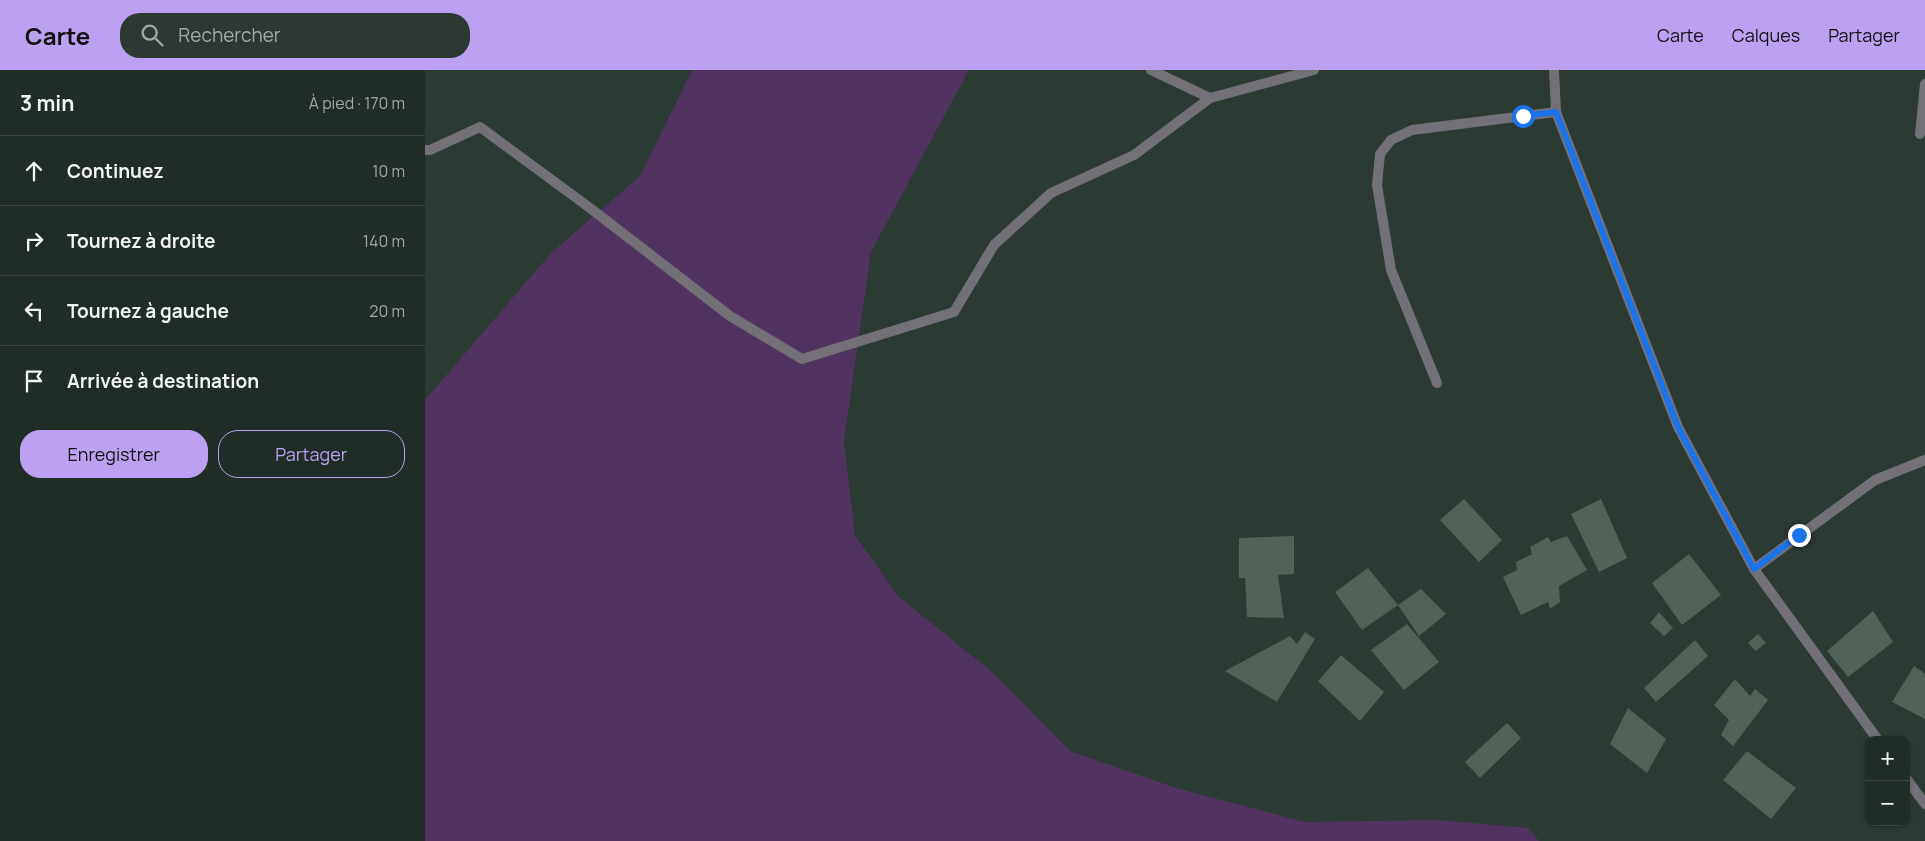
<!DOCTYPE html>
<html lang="fr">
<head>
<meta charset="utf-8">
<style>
  :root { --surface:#202c26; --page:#2d3832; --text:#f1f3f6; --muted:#a2a7a7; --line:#3d4843; --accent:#bca0f2 }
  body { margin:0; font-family:Manrope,sans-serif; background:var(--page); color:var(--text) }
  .controls { position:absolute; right:15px; bottom:15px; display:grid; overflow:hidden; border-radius:10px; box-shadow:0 1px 4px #0004 }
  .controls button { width:45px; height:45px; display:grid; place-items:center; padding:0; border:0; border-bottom:1px solid var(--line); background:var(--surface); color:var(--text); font:25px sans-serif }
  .stop { position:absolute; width:15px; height:15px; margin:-11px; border:4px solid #1a73e8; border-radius:50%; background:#fff }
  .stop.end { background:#1a73e8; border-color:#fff; box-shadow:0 1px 5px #0008 }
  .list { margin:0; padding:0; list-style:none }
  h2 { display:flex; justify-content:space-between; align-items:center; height:65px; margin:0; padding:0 20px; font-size:21px }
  h2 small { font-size:16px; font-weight:400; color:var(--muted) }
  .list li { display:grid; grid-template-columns:32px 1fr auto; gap:15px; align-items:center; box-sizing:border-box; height:70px; padding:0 20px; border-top:1px solid var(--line) }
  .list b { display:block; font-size:19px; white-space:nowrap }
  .list em { font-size:16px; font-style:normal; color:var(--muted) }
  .actions { display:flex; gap:10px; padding:15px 20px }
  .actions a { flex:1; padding:11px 0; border:1px solid var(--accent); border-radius:20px; text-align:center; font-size:18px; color:var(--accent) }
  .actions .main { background:var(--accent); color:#111 }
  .icon { flex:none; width:28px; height:28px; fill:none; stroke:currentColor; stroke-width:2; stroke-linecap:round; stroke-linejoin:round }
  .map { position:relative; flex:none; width:1500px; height:771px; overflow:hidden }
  header { display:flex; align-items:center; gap:30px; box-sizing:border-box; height:70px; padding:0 25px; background:var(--accent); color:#111 }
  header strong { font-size:24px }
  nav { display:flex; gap:28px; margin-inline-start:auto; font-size:18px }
  .search { width:350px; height:45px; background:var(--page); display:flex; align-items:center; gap:12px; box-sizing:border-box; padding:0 18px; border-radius:20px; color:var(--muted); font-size:19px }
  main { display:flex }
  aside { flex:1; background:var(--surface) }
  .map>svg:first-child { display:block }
  .green { fill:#50345f }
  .building { fill:#516258 }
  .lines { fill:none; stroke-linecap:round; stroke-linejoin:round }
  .minor { stroke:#747077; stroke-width:10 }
  .route { stroke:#1a73e8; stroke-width:6 }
</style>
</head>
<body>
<header>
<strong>Carte</strong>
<div class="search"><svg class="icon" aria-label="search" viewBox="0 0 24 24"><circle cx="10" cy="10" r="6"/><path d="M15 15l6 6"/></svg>Rechercher</div>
<nav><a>Carte</a><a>Calques</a><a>Partager</a></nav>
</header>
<main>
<aside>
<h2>3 min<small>À pied · 170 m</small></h2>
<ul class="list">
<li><svg class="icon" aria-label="ahead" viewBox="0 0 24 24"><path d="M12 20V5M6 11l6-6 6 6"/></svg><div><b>Continuez</b></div><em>10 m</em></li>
<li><svg class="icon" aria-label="right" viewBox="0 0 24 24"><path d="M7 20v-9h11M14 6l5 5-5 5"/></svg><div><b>Tournez à droite</b></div><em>140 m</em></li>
<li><svg class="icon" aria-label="left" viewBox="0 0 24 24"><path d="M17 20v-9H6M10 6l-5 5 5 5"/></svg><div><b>Tournez à gauche</b></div><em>20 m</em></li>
<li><svg class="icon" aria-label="arrive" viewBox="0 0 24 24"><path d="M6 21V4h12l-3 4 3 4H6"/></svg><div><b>Arrivée à destination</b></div></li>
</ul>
<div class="actions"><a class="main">Enregistrer</a><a>Partager</a></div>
</aside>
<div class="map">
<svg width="1500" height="771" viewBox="0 0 1500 771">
  <rect width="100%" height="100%" fill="#2b3a32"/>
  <path class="green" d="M267,0H544L446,182L419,371L430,465L473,526L567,602L645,681L751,718L880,752L1014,750L1104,758L1114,771H0V330L127,182L215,106Z"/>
  <g class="building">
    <path d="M1039,429L1077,470L1054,492L1015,450Z"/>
    <path d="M1176,429L1202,488L1174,502L1146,444Z"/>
    <path d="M869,466V504L853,505L859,548L822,547L820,508H814V468Z"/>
    <path d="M1142,466L1162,500L1134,516L1135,532L1125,539L1123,532L1096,545L1078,507L1092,500L1091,492L1107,484L1105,477L1123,467L1126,472Z"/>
    <path d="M1264,484L1296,525L1257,555L1227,513Z"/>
    <path d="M943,498L973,535L937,560L910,522Z"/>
    <path d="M996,519L1021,544L994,566L973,535Z"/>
    <path d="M1448,541L1468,572L1423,607L1402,581Z"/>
    <path d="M1234,542L1248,558L1239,566L1225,553Z"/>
    <path d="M982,554L1014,592L979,620L946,580Z"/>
    <path d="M880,562L890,569L852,632L800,601L865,566L872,574Z"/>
    <path d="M1333,564L1341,573L1331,581L1323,573Z"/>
    <path d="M1270,570L1283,586L1231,632L1219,618Z"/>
    <path d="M916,585L959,622L935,651L893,611Z"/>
    <path d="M1489,596L1500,604V649L1467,632Z"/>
    <path d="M1310,609L1325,626L1330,619L1343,630L1308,676L1296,665L1304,650L1289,635Z"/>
    <path d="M1203,638L1241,669L1222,703L1185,674Z"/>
    <path d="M1082,653L1096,668L1055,708L1040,692Z"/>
    <path d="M1322,681L1371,718L1346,749L1298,710Z"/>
  </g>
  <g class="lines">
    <g class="minor">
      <path d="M726,0L785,28"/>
      <path d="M1129,0L1131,42L1253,357L1329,499L1453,670"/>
      <path d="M1495,64L1500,14"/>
      <path d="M0,80H5L55,57L165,138L305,246L377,289L529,242L569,175L626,123L709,85L785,28L889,0"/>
      <path d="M1012,313L966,200L952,115L955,84L966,70L987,60L1131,42"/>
      <path d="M1329,499L1450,410L1500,390"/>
      <path d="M1481,708L1500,734"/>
    </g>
  </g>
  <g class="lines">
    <path class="route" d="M1098,46L1131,42L1253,357L1329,499L1374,465"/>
  </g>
</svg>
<div class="controls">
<button>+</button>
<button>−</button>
</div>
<div class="stop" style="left:1098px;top:46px"></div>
<div class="stop end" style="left:1374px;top:465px"></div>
</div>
</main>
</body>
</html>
